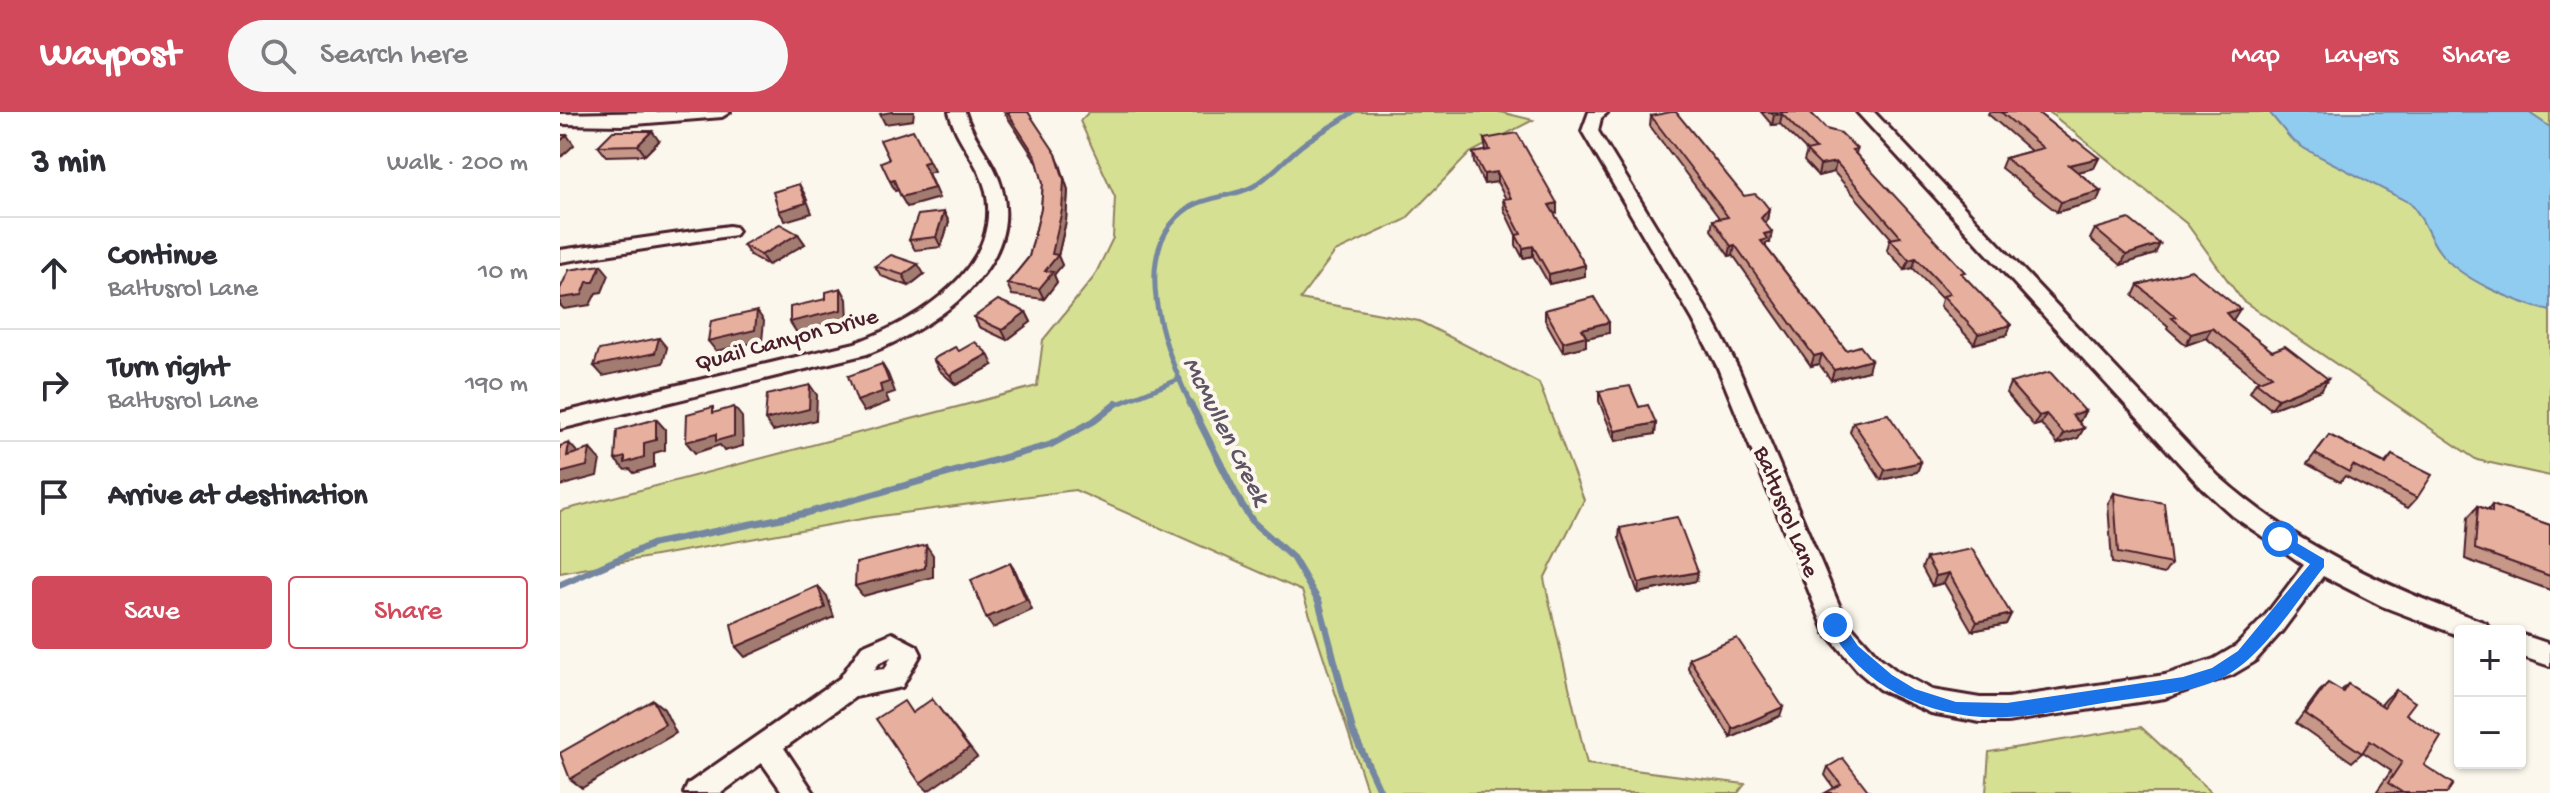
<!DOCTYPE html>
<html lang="en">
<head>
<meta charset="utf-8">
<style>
  :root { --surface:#fff; --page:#f7f7f7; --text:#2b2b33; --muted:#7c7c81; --line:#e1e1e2; --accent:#d1495b }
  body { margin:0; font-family:"Gochi Hand",sans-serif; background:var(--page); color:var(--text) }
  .controls { position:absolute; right:24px; bottom:24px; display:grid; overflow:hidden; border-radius:8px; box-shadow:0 2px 6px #0004 }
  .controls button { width:72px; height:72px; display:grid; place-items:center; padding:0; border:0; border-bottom:2px solid var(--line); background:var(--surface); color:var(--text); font:40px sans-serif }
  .stop { position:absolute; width:24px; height:24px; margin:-18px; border:6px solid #1a73e8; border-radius:50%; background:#fff }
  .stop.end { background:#1a73e8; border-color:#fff; box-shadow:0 2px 8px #0008 }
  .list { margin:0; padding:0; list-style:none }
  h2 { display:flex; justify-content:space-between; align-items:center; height:104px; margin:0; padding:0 32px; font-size:34px }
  h2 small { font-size:26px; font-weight:400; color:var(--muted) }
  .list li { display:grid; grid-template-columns:52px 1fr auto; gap:24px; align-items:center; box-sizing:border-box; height:112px; padding:0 32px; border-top:2px solid var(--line) }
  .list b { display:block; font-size:30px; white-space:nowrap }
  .list p { margin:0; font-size:26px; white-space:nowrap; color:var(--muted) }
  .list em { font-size:26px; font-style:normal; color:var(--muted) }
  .actions { display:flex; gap:16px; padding:24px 32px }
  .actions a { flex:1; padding:18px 0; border:2px solid var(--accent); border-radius:8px; text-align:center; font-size:28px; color:var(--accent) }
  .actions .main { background:var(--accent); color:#fff }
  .icon { flex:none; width:44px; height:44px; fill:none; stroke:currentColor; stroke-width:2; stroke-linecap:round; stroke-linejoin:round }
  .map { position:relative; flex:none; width:1990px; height:681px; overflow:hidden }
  header { display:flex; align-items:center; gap:48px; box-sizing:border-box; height:112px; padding:0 40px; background:var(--accent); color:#fff }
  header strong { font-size:38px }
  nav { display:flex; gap:44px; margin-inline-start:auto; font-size:28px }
  .search { width:560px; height:72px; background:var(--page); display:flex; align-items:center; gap:20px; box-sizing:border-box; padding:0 28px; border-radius:44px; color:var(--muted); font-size:30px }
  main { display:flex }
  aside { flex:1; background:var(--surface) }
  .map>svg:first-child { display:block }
  .green { fill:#d5e093; stroke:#90805f; stroke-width:2 }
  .water { fill:#90cbf0; stroke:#7486a1; stroke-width:2 }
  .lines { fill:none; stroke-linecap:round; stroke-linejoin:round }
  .stream-far1 { stroke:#7486a1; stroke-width:5 }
  .stream { stroke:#7486a1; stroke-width:7 }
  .street-casing { stroke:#4a1f2b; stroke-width:6 }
  .street { fill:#fbf7ec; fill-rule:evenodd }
  .wall { fill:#c79788; stroke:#4a1f2b; stroke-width:2 }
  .shaded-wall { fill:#a27b6f; stroke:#4a1f2b; stroke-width:2 }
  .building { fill:#e7b09e; stroke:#4a1f2b; stroke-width:2 }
  .route { fill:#1a73e8 }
  .labels { text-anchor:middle; stroke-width:8; stroke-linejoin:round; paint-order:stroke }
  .street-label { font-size:24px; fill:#4a1f2b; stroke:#fbf7ec }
  .water-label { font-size:26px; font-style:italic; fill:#5f5366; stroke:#fbf7ec }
</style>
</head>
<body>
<header>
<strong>Waypost</strong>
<div class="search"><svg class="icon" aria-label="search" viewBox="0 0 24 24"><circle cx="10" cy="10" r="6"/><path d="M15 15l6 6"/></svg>Search here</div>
<nav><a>Map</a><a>Layers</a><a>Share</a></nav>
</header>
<main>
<aside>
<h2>3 min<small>Walk · 200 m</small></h2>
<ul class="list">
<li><svg class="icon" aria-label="ahead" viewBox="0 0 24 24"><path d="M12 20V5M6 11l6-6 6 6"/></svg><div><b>Continue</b><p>Baltusrol Lane</p></div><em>10 m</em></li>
<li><svg class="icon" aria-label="right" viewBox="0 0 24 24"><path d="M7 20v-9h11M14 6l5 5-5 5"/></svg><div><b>Turn right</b><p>Baltusrol Lane</p></div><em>190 m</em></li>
<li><svg class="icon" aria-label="arrive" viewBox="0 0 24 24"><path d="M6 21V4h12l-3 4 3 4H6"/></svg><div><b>Arrive at destination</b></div></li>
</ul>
<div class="actions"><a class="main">Save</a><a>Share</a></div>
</aside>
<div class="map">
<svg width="1990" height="681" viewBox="0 0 1990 681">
  <rect width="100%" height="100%" fill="#fbf7ec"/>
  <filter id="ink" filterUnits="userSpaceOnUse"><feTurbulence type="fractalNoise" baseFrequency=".0125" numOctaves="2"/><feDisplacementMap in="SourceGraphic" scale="16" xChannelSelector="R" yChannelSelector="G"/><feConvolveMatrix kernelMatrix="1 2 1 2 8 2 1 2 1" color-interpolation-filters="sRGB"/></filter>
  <g filter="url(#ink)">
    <g class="green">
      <path d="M529,0H940L973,8L910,41L845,108L775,140L740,187L859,209L979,271L1024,388L984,467L1027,652L1185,672L1178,681H808L742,479L515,378L313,405L0,461V399L477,274L483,228L534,165L553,126L555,85L520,9Z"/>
      <path d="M1489,0H1990V364L1917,348L1682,188L1627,112Z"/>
      <path d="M1581,615L1652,681H1426L1429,640Z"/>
    </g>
    <path class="water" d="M1709,0H1968L1990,15V199C1956,190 1900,168 1879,139C1867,123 1864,105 1850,91L1745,37L1731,27Z"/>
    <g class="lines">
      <g class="stream-far1">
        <path d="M555,293L620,267"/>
        <path d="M631,293C605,239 565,137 630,95C650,83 675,85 694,74C712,63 725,47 741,34C757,21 777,12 793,0"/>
      </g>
      <g class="stream">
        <path d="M630,291L680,390L693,410L733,446L759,490L793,620L821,681"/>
        <path d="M0,473L93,432L246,401L490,333L534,309L557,291"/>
      </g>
      <defs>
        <g id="street">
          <path d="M103,0H170L162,5L63,13L0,12V2Z"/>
          <path d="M389,0H405C413,28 435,49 442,77C464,158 370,218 307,242L0,317V301L295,231C356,209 443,157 426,79C419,50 396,29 389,0Z"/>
          <path d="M1029,0H1048L1041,6L1038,19L1153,208L1178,256L1285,507L1319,545L1338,560L1372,578L1420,586H1447L1605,563L1654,547L1676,534L1705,504L1744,453L1673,404L1642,376L1297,0H1314L1658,364C1739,436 1826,475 1926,511L1930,519H1900V524L1822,494L1763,464L1722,519L1694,550L1672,563L1605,586L1447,610H1420L1371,601L1319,577L1300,561L1266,521L1158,256L1133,208L1022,19Z"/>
          <path d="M169,114L175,115L178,119L175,123L0,150V138Z"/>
          <path d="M332,521L357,534L361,542L342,575L295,585L224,636L254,681H223L202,651L161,681H124L128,672L280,566L302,534ZM331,545L325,557L314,558L320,550Z"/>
          <path d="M1960,522L1990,532V554L1960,544Z"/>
        </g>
      </defs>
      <use href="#street" class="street-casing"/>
      <use href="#street" class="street"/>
    </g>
    <g class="wall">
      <path d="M444,0H468L500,52L508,78L506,109L498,144L502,153L494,163L497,170L484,187L452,183L447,172L469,145L481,97L483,71L478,52Z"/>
      <path d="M1201,0H1250L1266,17L1297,37L1296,42L1403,164L1451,213L1447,223L1414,232L1380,194L1382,187L1353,156L1345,158L1327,138L1330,127H1332L1274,60L1258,64L1244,49L1247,39L1220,12L1212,13Z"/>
      <path d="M1429,0H1477L1513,29L1539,46L1534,56L1518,60L1541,79L1537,89L1497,100L1441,56L1445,46L1471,39L1428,2Z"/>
      <path d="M1091,4L1184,84L1209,97L1207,108L1205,110L1210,131H1206V135L1286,238L1308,259L1271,268L1259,252L1251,254L1173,143L1169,144L1151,118L1153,108L1160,107L1090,14Z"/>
      <path d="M924,27L997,91V101L994,102L1025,153V164L989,172L973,144L963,146L956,133V123L944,98L943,87H946L937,70L924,72L914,51L913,41L926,39Z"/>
      <path d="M99,29L85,43L46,44L38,34Z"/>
      <path d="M384,100L389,110L381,135L355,138L349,128Z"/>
      <path d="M1535,117L1595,142L1561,153L1530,127Z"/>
      <path d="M238,122L245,132L208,153L190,143L183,133Z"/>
      <path d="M315,154L364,162L349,174L321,164Z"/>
      <path d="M1578,173L1673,208H1672L1712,239L1768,267L1761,278L1711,297L1690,280L1696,270L1699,269L1646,226L1626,233L1607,216L1608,214L1573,184Z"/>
      <path d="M985,198L1049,210V221L1026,226V234L1003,240L985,208Z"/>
      <path d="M466,200L471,210L447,228L419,215L414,205Z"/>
      <path d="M399,239L433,253L396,273L379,258L373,247Z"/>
      <path d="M1450,271L1525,299L1520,309L1518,310L1524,316L1518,326L1498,332L1481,312L1474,314L1446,281Z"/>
      <path d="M1039,279L1079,295L1096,311L1095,322L1055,329L1039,289Z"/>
      <path d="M1293,310L1361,350L1357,360L1321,368L1290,320Z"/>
      <path d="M1769,323L1825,351L1832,343L1857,386L1848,396L1785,364L1780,370L1747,352Z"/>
      <path d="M1554,381L1611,452L1604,462L1552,451L1548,391Z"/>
      <path d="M1932,393L1990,413V478L1905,447L1908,405L1918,394L1928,398Z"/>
      <path d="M1060,416L1136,469L1078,481L1059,426Z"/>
      <path d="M1366,446L1451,502L1446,512L1412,519L1384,471L1372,474L1362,456Z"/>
      <path d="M1129,546L1220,604L1171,626L1128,556Z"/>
      <path d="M1768,571L1781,579L1788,572L1821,593L1826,587L1836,578L1846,602L1864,653L1887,681H1820L1817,679L1831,659L1803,640L1792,650L1736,611L1759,580Z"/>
      <path d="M1268,655L1310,681L1274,676L1265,663Z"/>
    </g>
    <g class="shaded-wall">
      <path d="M332,0H354L353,8L325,12L320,2Z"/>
      <path d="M1222,2L1220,12L1212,13L1214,3Z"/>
      <path d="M92,19L99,29L85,43L78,33Z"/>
      <path d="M7,23L14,33L0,46V29Z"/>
      <path d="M496,42L508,78L506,109L498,144L502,153L494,163L497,170L484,187L479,177L492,142Z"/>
      <path d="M1539,46L1534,56L1505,63L1509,53Z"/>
      <path d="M369,49L374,59L368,61L379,86L347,95L341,85L363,51Z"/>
      <path d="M1276,50L1274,60L1258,64L1260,53Z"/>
      <path d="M937,60V70L924,72V62Z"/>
      <path d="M334,68L339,78L335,79L330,69Z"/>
      <path d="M239,72L245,83L252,101L225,109L219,99Z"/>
      <path d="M1541,79L1537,89L1497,100L1501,90Z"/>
      <path d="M997,91V101L989,103V93Z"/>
      <path d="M1209,97L1207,108L1200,116L1201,106Z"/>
      <path d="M384,100L389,110L381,135L376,125Z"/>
      <path d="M1212,120L1210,131H1206L1205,137L1200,139L1204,122Z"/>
      <path d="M238,122L245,132L208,153L201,143Z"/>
      <path d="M1600,132L1595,142L1561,153L1566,143Z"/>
      <path d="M1175,133L1173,143L1169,144L1171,134Z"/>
      <path d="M973,134V144L963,146V136Z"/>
      <path d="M1356,146L1353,156L1345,158L1349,148Z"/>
      <path d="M358,152L364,162L349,174L343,163Z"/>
      <path d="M41,153L49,163L42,180L36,181L30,193L4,197L0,193V186L27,170Z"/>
      <path d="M1025,153V164L989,172V162Z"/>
      <path d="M281,176L287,187L288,208L237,221L230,210Z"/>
      <path d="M1680,197L1673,208L1660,212L1666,201Z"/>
      <path d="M197,199L204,209L202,229L156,239L148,229Z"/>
      <path d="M466,200L471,210L447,228L442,218Z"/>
      <path d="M1049,210V221L1026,226V234L1003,240V230L1022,217Z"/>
      <path d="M1451,213L1447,223L1414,232L1418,222Z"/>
      <path d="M1652,216L1646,226L1626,233L1631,222Z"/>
      <path d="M99,226L107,236L103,251L43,264L34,254Z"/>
      <path d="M428,242L433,253L396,273L390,263Z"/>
      <path d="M1262,242L1259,252L1251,254L1254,244Z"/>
      <path d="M1311,248L1308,259L1271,268L1274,258Z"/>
      <path d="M322,252L328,262L335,280L326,283L329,290L304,300L297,289L320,273Z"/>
      <path d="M1768,267L1761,278L1711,297L1718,287Z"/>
      <path d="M250,273L257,283L256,308L213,319L205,308Z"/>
      <path d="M174,295L182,305L183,334L164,339L160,333L135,341L126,330Z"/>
      <path d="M1525,299L1520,309L1506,313L1512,303Z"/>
      <path d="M1486,302L1481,312L1474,314L1479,304Z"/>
      <path d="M96,307L105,317V338L94,341V355L74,361L70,357L65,358L55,348L84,331Z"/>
      <path d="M1096,311L1095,322L1055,329V319Z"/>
      <path d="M1524,316L1518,326L1498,332L1504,322Z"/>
      <path d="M9,331L19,342L7,344Z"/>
      <path d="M30,337L40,348L37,364L0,374V361Z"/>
      <path d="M1361,350L1357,360L1321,368L1325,358Z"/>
      <path d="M366,433L373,443V465L303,484L295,474Z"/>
      <path d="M450,451L456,460L472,498L433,516L426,506Z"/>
      <path d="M1138,460L1136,469L1078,481L1079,471Z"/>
      <path d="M1389,461L1384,471L1372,474L1376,464Z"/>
      <path d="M258,474L267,484L274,505L185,545L176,535Z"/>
      <path d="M1451,502L1446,512L1412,519L1417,510Z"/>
      <path d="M372,587L417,645L368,679L360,671Z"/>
      <path d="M93,588L104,597L116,621L22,676L10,667Z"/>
      <path d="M1223,595L1220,604L1171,626L1173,617Z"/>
    </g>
    <g class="building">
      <path d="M447,0H468L496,42L504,68L502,98L492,142L498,143L485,159L493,160L479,177L447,172L469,145L481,97L483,71L476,45Z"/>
      <path d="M1111,0H1116L1184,84L1195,82L1202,88L1209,97L1201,106L1212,120L1204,122L1207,127L1201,129L1286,238L1300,234L1311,248L1274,258L1262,242L1254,244L1175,133L1171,134L1153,108L1168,105L1091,4Z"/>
      <path d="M1211,0H1250L1266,17L1281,21L1297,37L1292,38L1405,160L1401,161L1451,213L1418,222L1383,184L1390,182L1356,146L1349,148L1330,127L1341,125L1276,50L1260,53L1246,39L1256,37L1222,2L1214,3Z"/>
      <path d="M1441,0H1477L1513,29L1516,28L1539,46L1509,53L1541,79L1501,90L1445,46L1483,36Z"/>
      <path d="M353,18L369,49L363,51L374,76L341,85L334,68L330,69L321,50L329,47L320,28Z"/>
      <path d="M53,19H92L78,33L38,34Z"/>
      <path d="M957,21L997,91L989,93L1025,153L989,162L973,134L963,136L956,123L961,122L943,87L951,86L937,60L924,62L913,41L930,38L924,27Z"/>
      <path d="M0,23H7L0,29Z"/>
      <path d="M239,72L246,91L219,99L213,80Z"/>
      <path d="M384,100L376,125L349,128L358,103Z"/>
      <path d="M1569,107L1600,132L1566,143L1535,117Z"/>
      <path d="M220,112L238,122L201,143L183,133Z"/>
      <path d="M331,143L358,152L343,163L315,154Z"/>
      <path d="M41,153L34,170H27L22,183L0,186V177L9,158Z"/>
      <path d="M1631,158L1680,197L1666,201L1673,209L1712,239L1725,234L1768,267L1718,287L1696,270L1712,264L1652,216L1631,222L1612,206L1616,205L1578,173Z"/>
      <path d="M281,176V198L230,210V195L266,187V180Z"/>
      <path d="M1034,185L1049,210L1022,217L1026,224L1003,230L985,198Z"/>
      <path d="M438,188L466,200L442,218L414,205Z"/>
      <path d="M197,199L195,218L148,229L151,209Z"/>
      <path d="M99,226L95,241L34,254L39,238Z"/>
      <path d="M415,230L428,242L390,263L373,247L395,235L399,239Z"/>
      <path d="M322,252L329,270L320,273L322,280L297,289L288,264Z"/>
      <path d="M1490,260L1525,299L1512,303L1524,316L1504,322L1486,302L1479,304L1450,271Z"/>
      <path d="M250,273L249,297L205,308L207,283Z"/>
      <path d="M1070,274L1079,295L1088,293L1096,311L1055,319L1039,279Z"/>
      <path d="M153,295V301L174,295V324L156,329V322L126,330L127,302Z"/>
      <path d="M1328,302L1361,350L1325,358L1293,310Z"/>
      <path d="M96,307V328L84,331V345L65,351V345L55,348L57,318Z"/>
      <path d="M1769,323L1826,352L1832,343L1872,363L1857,386L1793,353L1789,360L1755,342Z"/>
      <path d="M9,331L7,344L30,337L27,354L0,361V334Z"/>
      <path d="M1554,381L1604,391L1611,452L1558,441Z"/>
      <path d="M1932,393L1990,413V464L1915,437L1918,394L1932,400Z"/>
      <path d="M1117,405L1138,460L1079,471L1060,416Z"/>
      <path d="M366,433L365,456L295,474L296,451Z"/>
      <path d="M1412,437L1451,502L1417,510L1389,461L1376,464L1366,446Z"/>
      <path d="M450,451L466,488L426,506L411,468Z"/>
      <path d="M258,474L265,496L176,535L171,512Z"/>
      <path d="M1177,526L1223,595L1173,617L1129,546Z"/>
      <path d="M1768,571L1783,580L1788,572L1824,595L1836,578L1855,590L1846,602L1881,625L1864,653L1893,672L1887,681H1843L1828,671L1842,650L1810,629L1802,641L1745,602Z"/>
      <path d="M372,587L409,636L360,671L316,607L344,589L352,601Z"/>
      <path d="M93,588L105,612L10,667L0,641Z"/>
      <path d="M1283,646L1310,681H1265L1281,672L1268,655Z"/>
    </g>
  </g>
  <path class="route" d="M1720,421L1764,447V455C1736,490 1702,546 1662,566C1627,582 1586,584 1549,590C1515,595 1481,604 1447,605C1376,609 1302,578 1268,513L1275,507L1281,509L1298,534L1332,563L1355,577L1396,590L1447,591L1623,565L1652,556L1678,539L1750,452L1715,431L1713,427Z"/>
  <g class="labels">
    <g class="street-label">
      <text transform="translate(226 226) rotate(-15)" y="8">Quail Canyon Drive</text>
      <text transform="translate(1228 399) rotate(68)" y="8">Baltusrol Lane</text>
    </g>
    <g class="water-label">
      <text transform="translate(668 318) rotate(63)" y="9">McMullen Creek</text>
    </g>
  </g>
</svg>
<div class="controls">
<button>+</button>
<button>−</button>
</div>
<div class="stop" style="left:1720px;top:427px"></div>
<div class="stop end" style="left:1275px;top:513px"></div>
</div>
</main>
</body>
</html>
